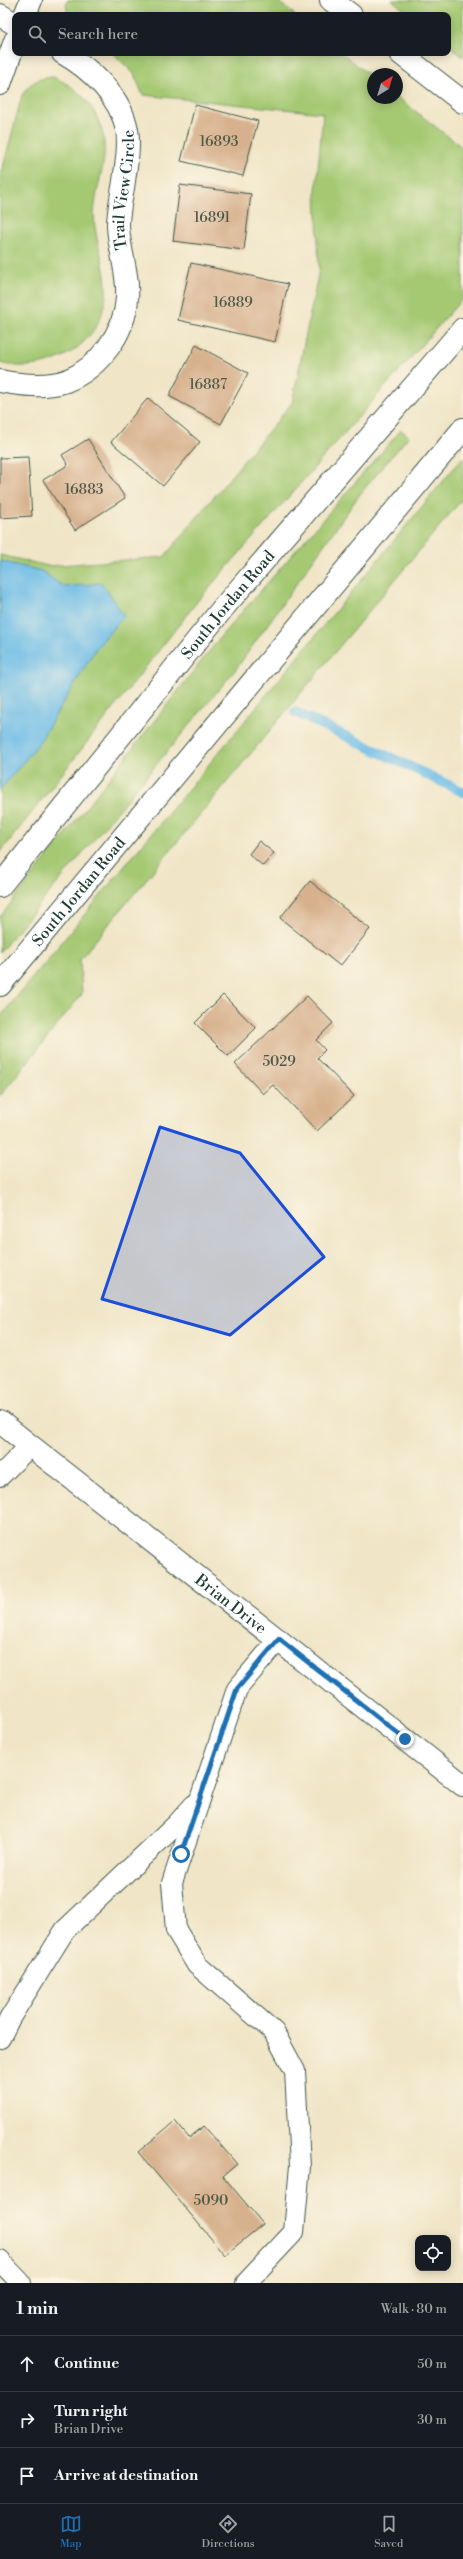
<!DOCTYPE html>
<html lang="en">
<head>
<meta charset="utf-8">
<style>
  :root { --surface:#171b24; --page:#242831; --text:#f1f3f6; --muted:#9ea1a6; --line:#363941; --accent:#1f6fb2 }
  body { margin:0; font-family:"Libre Bodoni",serif; background:var(--page); color:var(--text) }
  .controls { position:absolute; right:12px; bottom:12px; display:grid; overflow:hidden; border-radius:8px; box-shadow:0 2px 10px #0003 }
  .controls button { width:36px; height:36px; display:grid; place-items:center; padding:0; border:0; border-bottom:1px solid var(--line); background:var(--surface); color:var(--text); font:20px sans-serif }
  .compass { position:absolute; left:367px; top:68px; width:36px; height:36px; border-radius:50%; background:var(--surface); box-shadow:0 2px 10px #0003; rotate:38deg }
  .stop { position:absolute; width:12px; height:12px; margin:-9px; border:3px solid #1f6fb2; border-radius:50%; background:#fff }
  .stop.end { background:#1f6fb2; border-color:#fff; box-shadow:0 1px 4px #0008 }
  .list { margin:0; padding:0; list-style:none }
  h2 { display:flex; justify-content:space-between; align-items:center; height:52px; margin:0; padding:0 16px; font-size:17px }
  h2 small { font-size:13px; font-weight:400; color:var(--muted) }
  .list li { display:grid; grid-template-columns:26px 1fr auto; gap:12px; align-items:center; box-sizing:border-box; height:56px; padding:0 16px; border-top:1px solid var(--line) }
  .list b { display:block; font-size:15px; white-space:nowrap }
  .list p { margin:0; font-size:13px; white-space:nowrap; color:var(--muted) }
  .list em { font-size:13px; font-style:normal; color:var(--muted) }
  .icon { flex:none; width:22px; height:22px; fill:none; stroke:currentColor; stroke-width:2; stroke-linecap:round; stroke-linejoin:round }
  .map { position:relative; flex:none; width:463px; height:2283px; overflow:hidden }
  .search { position:absolute; background:var(--surface); box-shadow:0 2px 10px #0003; left:12px; right:12px; top:12px; height:44px; display:flex; align-items:center; gap:10px; box-sizing:border-box; padding:0 14px; border-radius:8px; color:var(--muted); font-size:15px }
  .sheet { height:220px; background:var(--surface) }
  nav { display:flex; justify-content:space-around; align-items:center; box-sizing:border-box; height:56px; border-top:1px solid var(--line); background:var(--surface); font-size:11px; color:var(--muted) }
  nav a { display:grid; justify-items:center; gap:2px }
  nav .on { color:var(--accent) }
  .map>svg:first-child { display:block }
  .green { fill:#a5c973; stroke:#628354 }
  .water { fill:#6cbce7; stroke:#467c8e }
  .lines { fill:none; stroke-linecap:round; stroke-linejoin:round }
  .stream { stroke:#6cbce7; stroke-width:10 }
  .building { fill:#d7b18d }
  .lane-casing { stroke:#3e564a; stroke-width:22 }
  .street-casing { stroke:#3e564a; stroke-width:24 }
  .secondary-casing { stroke:#3e564a; stroke-width:24 }
  .lane { stroke:#fff; stroke-width:20 }
  .street { stroke:#fff; stroke-width:22 }
  .secondary { stroke:#fff; stroke-width:22 }
  .route { stroke:#1f6fb2; stroke-width:5 }
  .marked { fill:#1d4ed8; fill-opacity:0.2; stroke:#1d4ed8; stroke-width:3; stroke-linejoin:round }
  .labels { text-anchor:middle; stroke-width:4; stroke-linejoin:round; paint-order:stroke }
  .number-label { font-size:14px; fill:#4d5a4a }
  .street-label { font-size:16px; fill:#1f3d34; stroke:#fcf5e5 }
</style>
</head>
<body>
<div class="map">
<svg width="463" height="2283" viewBox="0 0 463 2283">
  <rect width="100%" height="100%" fill="#fcf5e5"/>
  <filter id="ink" filterUnits="userSpaceOnUse"><feTurbulence type="fractalNoise" baseFrequency=".025" numOctaves="2"/><feDisplacementMap in="SourceGraphic" scale="8" xChannelSelector="R" yChannelSelector="G"/><feConvolveMatrix kernelMatrix="1 2 1 2 8 2 1 2 1" color-interpolation-filters="sRGB"/></filter>
  <filter id="wash" filterUnits="userSpaceOnUse"><feTurbulence type="fractalNoise" baseFrequency=".012" numOctaves="4" result="noise"/><feDisplacementMap in="SourceGraphic" scale="16" xChannelSelector="R" yChannelSelector="G"/><feGaussianBlur stdDeviation="0.9" result="paint"/><feColorMatrix in="noise" values="0 0 0 0 0 0 0 0 0 0 0 0 0 0 0 0 0 1.4 0 .05"/><feComposite in="paint" operator="in"/></filter>
  <g filter="url(#wash)">
    <rect width="100%" height="100%" fill="#f0e5c7"/>
    <g class="green">
      <path d="M68,0H276L295,15H68L66,4Z"/>
      <path d="M392,0H463V57L448,45V15H411Z"/>
      <path d="M113,53H342L373,78V98L397,97L463,148V298L200,598L0,853V555L48,566L164,557L292,403L319,270L316,191L323,113L143,95L134,74Z"/>
      <path d="M53,77C88,91 110,125 103,164C100,181 95,197 94,215C94,239 108,271 106,293C103,346 48,376 0,363V179L22,95C30,83 37,78 53,77Z"/>
      <path d="M401,430L409,436L360,494L236,669L0,952V917L222,635Z"/>
      <path d="M463,457V498L80,959L82,994L0,1096V1017Z"/>
    </g>
    <path class="water" d="M0,561L42,571L64,587L102,583L124,616L97,647L37,746L0,790Z"/>
    <g class="lines">
      <path class="stream" d="M295,712L463,792"/>
    </g>
    <g id="blocks">
      <g class="building">
        <path d="M195,105L258,121L243,176L181,161Z"/>
        <path d="M180,185L251,194L244,250L173,241Z"/>
        <path d="M191,263L288,284L275,342L178,320Z"/>
        <path d="M196,345L248,373L221,424L169,396Z"/>
        <path d="M148,398L200,442L163,486L111,442Z"/>
        <path d="M88,439L125,498L75,530L43,480L68,465L62,455Z"/>
        <path d="M28,457L32,516L0,518V458Z"/>
        <path d="M259,841L274,853L263,866L249,854Z"/>
        <path d="M310,881L370,929L340,966L280,918Z"/>
        <path d="M223,995L256,1028L228,1056L195,1023Z"/>
        <path d="M307,996L333,1023L316,1040L325,1050L317,1058L354,1096L317,1131L273,1085L263,1094L235,1064Z"/>
        <path d="M175,2121L189,2138L204,2126L237,2164L223,2176L263,2224L225,2255L138,2152Z"/>
      </g>
    </g>
  </g>
  <g filter="url(#ink)">
    <use href="#blocks" fill-opacity="0" stroke="#3e564a" stroke-width="1"/>
    <g class="lines">
      <defs>
        <g id="lane">
          <path d="M0,1476L30,1446"/>
          <path d="M0,2038L10,2018L65,1930L177,1824L194,1805"/>
          <path d="M0,2261L21,2283"/>
          <path d="M246,2283L294,2232L300,2166L295,2071L274,2032L197,1965L176,1930L172,1883L237,1689L279,1639"/>
        </g>
        <g id="street">
          <path d="M0,15L15,24"/>
          <path d="M25,15L31,0"/>
          <path d="M0,84L15,41"/>
          <path id="s1" d="M0,381C21,385 45,388 66,381C99,368 125,333 127,298C129,274 119,250 118,226C118,210 122,196 124,181C126,165 130,146 127,130C121,97 91,69 63,53"/>
          <path id="s2" d="M0,1422L463,1785"/>
        </g>
        <g id="secondary">
          <path d="M331,0L351,15"/>
          <path d="M400,53L463,102"/>
          <path id="s3" d="M0,886L223,608L463,329"/>
          <path id="s4" d="M0,985L463,429"/>
        </g>
      </defs>
      <use href="#lane" class="lane-casing"/>
      <use href="#street" class="street-casing"/>
      <use href="#secondary" class="secondary-casing"/>
      <use href="#lane" class="lane"/>
      <use href="#street" class="street"/>
      <use href="#secondary" class="secondary"/>
    </g>
  </g>
  <g class="lines" filter="url(#ink)">
    <path class="route" d="M181,1854L237,1689L279,1639L405,1739"/>
  </g>
  <path class="marked" d="M160,1127L240,1153L324,1257L230,1335L102,1299Z"/>
  <g class="labels">
    <g class="number-label">
      <text x="219" y="146">16893</text>
      <text x="212" y="222">16891</text>
      <text x="233" y="307">16889</text>
      <text x="208" y="389">16887</text>
      <text x="84" y="494">16883</text>
      <text x="279" y="1066">5029</text>
      <text x="211" y="2205">5090</text>
    </g>
    <g class="street-label">
      <text dy="6" stroke="none"><textPath href="#s1" startOffset="284">Trail View Circle</textPath></text>
      <text dy="6" stroke="none"><textPath href="#s3" startOffset="362">South Jordan Road</textPath></text>
      <text dy="6" stroke="none"><textPath href="#s4" startOffset="122">South Jordan Road</textPath></text>
      <text dy="6" stroke="none"><textPath href="#s2" startOffset="294">Brian Drive</textPath></text>
    </g>
  </g>
</svg>
<div class="controls">
<button><svg class="icon" aria-label="locate" viewBox="0 0 24 24"><circle cx="12" cy="12" r="6"/><path d="M12 2v4M12 18v4M2 12h4M18 12h4"/></svg></button>
</div>
<svg class="compass" viewBox="-18 -18 36 36"><path d="M0-13l5 13h-10z" fill="#e53935"/><path d="M0 13l5-13h-10z" fill="#9ea1a6"/></svg>
<div class="stop" style="left:181px;top:1854px"></div>
<div class="stop end" style="left:405px;top:1739px"></div>
<div class="search"><svg class="icon" aria-label="search" viewBox="0 0 24 24"><circle cx="10" cy="10" r="6"/><path d="M15 15l6 6"/></svg>Search here</div>
</div>
<section class="sheet">
<h2>1 min<small>Walk · 80 m</small></h2>
<ul class="list">
<li><svg class="icon" aria-label="ahead" viewBox="0 0 24 24"><path d="M12 20V5M6 11l6-6 6 6"/></svg><div><b>Continue</b></div><em>50 m</em></li>
<li><svg class="icon" aria-label="right" viewBox="0 0 24 24"><path d="M7 20v-9h11M14 6l5 5-5 5"/></svg><div><b>Turn right</b><p>Brian Drive</p></div><em>30 m</em></li>
<li><svg class="icon" aria-label="arrive" viewBox="0 0 24 24"><path d="M6 21V4h12l-3 4 3 4H6"/></svg><div><b>Arrive at destination</b></div></li>
</ul>
</section>
<nav>
<a class="on"><svg class="icon" aria-label="map" viewBox="0 0 24 24"><path d="M3 6l6-2 6 2 6-2v14l-6 2-6-2-6 2zM9 4v14M15 6v14"/></svg>Map</a>
<a><svg class="icon" aria-label="directions" viewBox="0 0 24 24"><path d="M12 3l9 9-9 9-9-9zM9 14v-3h6M13 9l2 2-2 2"/></svg>Directions</a>
<a><svg class="icon" aria-label="saved" viewBox="0 0 24 24"><path d="M7 4h10v16l-5-4-5 4z"/></svg>Saved</a>
</nav>
</body>
</html>
